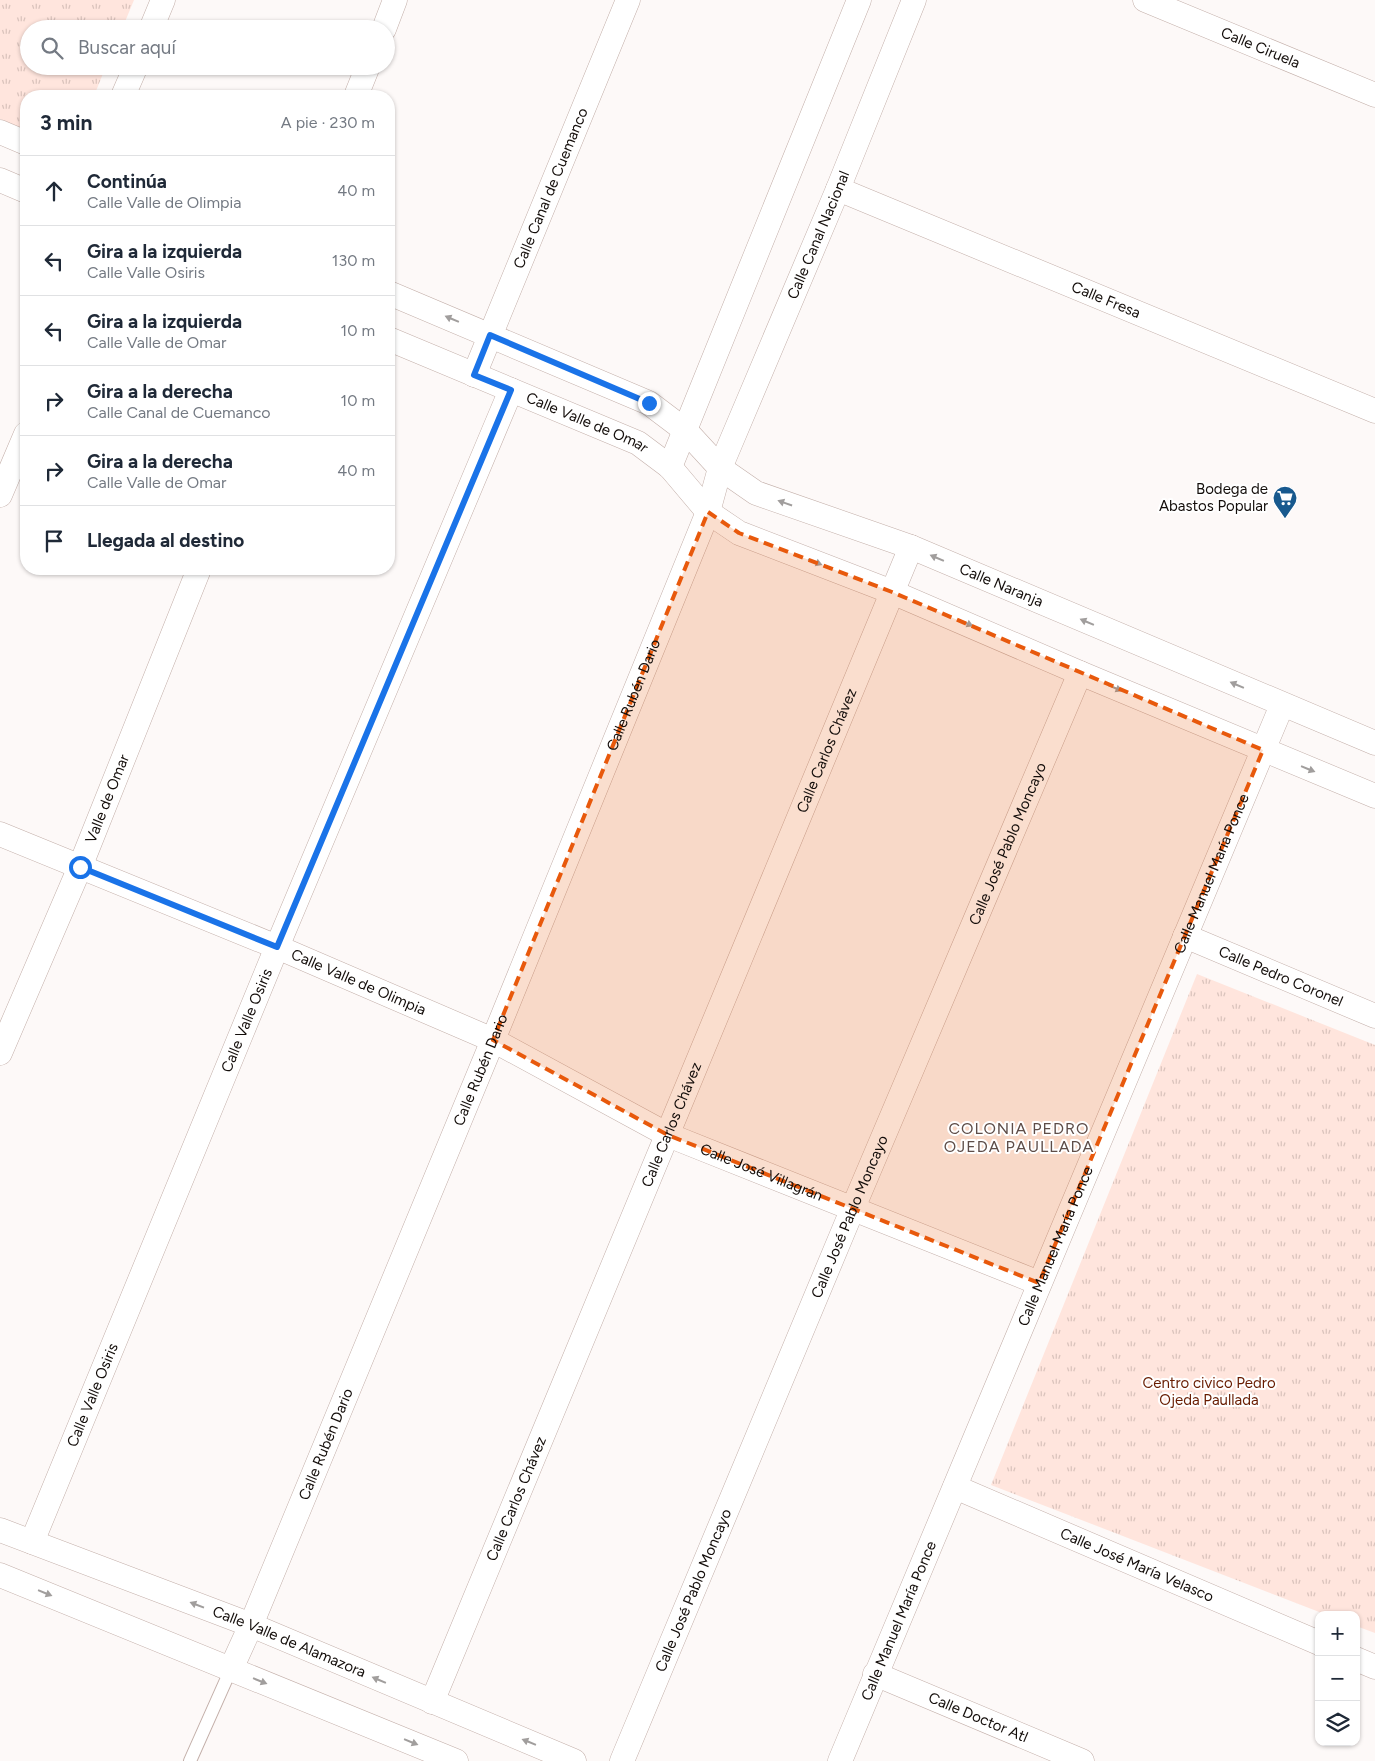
<!DOCTYPE html>
<html lang="es">
<head>
<meta charset="utf-8">
<style>
  :root { --surface:#fff; --page:#f2f2f3; --text:#1f2937; --muted:#747a83; --line:#e0e1e3 }
  body { margin:0; font-family:Figtree,sans-serif; background:var(--page); color:var(--text) }
  .controls { position:absolute; right:15px; bottom:15px; display:grid; overflow:hidden; border-radius:10px; box-shadow:0 1px 4px #0004 }
  .controls button { width:45px; height:45px; display:grid; place-items:center; padding:0; border:0; border-bottom:1px solid var(--line); background:var(--surface); color:var(--text); font:25px sans-serif }
  .stop { position:absolute; width:15px; height:15px; margin:-11px; border:4px solid #1a73e8; border-radius:50%; background:#fff }
  .stop.end { background:#1a73e8; border-color:#fff; box-shadow:0 1px 5px #0008 }
  .list { margin:0; padding:0; list-style:none }
  h2 { display:flex; justify-content:space-between; align-items:center; height:65px; margin:0; padding:0 20px; font-size:21px }
  h2 small { font-size:16px; font-weight:400; color:var(--muted) }
  .list li { display:grid; grid-template-columns:32px 1fr auto; gap:15px; align-items:center; box-sizing:border-box; height:70px; padding:0 20px; border-top:1px solid var(--line) }
  .list b { display:block; font-size:19px; white-space:nowrap }
  .list p { margin:0; font-size:16px; white-space:nowrap; color:var(--muted) }
  .list em { font-size:16px; font-style:normal; color:var(--muted) }
  .icon { flex:none; width:28px; height:28px; fill:none; stroke:currentColor; stroke-width:2; stroke-linecap:round; stroke-linejoin:round }
  .map { position:relative; flex:none; width:1375px; height:1761px; overflow:hidden }
  .search { position:absolute; background:var(--surface); box-shadow:0 1px 4px #0004; left:20px; top:20px; width:375px; height:55px; display:flex; align-items:center; gap:12px; box-sizing:border-box; padding:0 18px; border-radius:28px; color:var(--muted); font-size:19px }
  .panel { position:absolute; background:var(--surface); box-shadow:0 1px 4px #0004; left:20px; top:90px; width:375px; height:485px; border-radius:20px }
  .map>svg:first-child { display:block }
  .park { fill:url(#park-tufts) }
  .lines { fill:none; stroke-linecap:round; stroke-linejoin:round }
  .lane-casing { stroke:#c3afa9; stroke-width:14 }
  .street-casing { stroke:#c3afa9; stroke-width:25 }
  .lane { stroke:#fff; stroke-width:12 }
  .street { stroke:#fff; stroke-width:24 }
  .oneway { fill:#a19e9d }
  .route { stroke:#1a73e8; stroke-width:6 }
  .marked { fill:#e8590c; fill-opacity:0.2; stroke:#e8590c; stroke-width:4; stroke-dasharray:10 6; stroke-linejoin:round }
  .labels { text-anchor:middle; stroke-width:4; stroke-linejoin:round; paint-order:stroke }
  .street-label { font-size:15px; fill:#130d0a; stroke:#fff }
  .poi-label { font-size:15px; fill:#130d0a; stroke:#fff; text-anchor:end }
  .park-label { font-size:15px; fill:#681c00; stroke:#fff }
  .neighbourhood-label { font-size:16px; letter-spacing:1px; fill:#5e4d48; stroke:#fff }
</style>
</head>
<body>
<div class="map">
<svg width="1375" height="1761" viewBox="0 0 1375 1761">
  <defs>
    <pattern id="park-tufts" width="24" height="20" patternUnits="userSpaceOnUse" patternTransform="scale(1.25)"><rect width="24" height="20" fill="#ffe5dd"/><path d="M3 7l-1-3M5 7V3M7 7l1-3M15 17l-1-3M17 17v-4M19 17l1-3" fill="none" stroke="#dac3bc"/></pattern>
  </defs>
  <rect width="100%" height="100%" fill="#fdf9f8"/>
  <g class="park">
    <path d="M0,0H134L122,29H29V66H106L94,96H26V130L0,119Z"/>
    <path d="M1197,974L1375,1045V1633L1356,1626V1615H1327L991,1485Z"/>
  </g>
  <g class="lines">
    <defs>
      <path id="lane" d="M190,1761L231,1669"/>
      <g id="street">
        <path id="s1" d="M1145,0L1375,95"/>
        <path d="M151,29L163,0"/>
        <path d="M384,29L395,0"/>
        <path d="M123,96L136,66"/>
        <path d="M356,96L368,66"/>
        <path d="M0,132L26,143"/>
        <path d="M0,180L26,191"/>
        <path id="s2" d="M838,189L1375,411"/>
        <path id="s3" d="M389,293L649,403L686,431L720,468L756,493L911,547L1375,743"/>
        <path id="s4" d="M389,339L638,443L670,467L708,512L739,533L892,592L1080,673L1375,796"/>
        <path id="s5" d="M474,375L628,0"/>
        <path d="M670,467L859,0"/>
        <path d="M0,495L26,434"/>
        <path id="s6" d="M0,834L277,947L493,1040L668,1135L1039,1283"/>
        <path id="s7" d="M1185,936L1375,1016"/>
        <path id="s8" d="M0,1053L80,867L199,569"/>
        <path id="s9" d="M955,1487L1319,1643"/>
        <path id="s10" d="M0,1530L251,1625L574,1761"/>
        <path id="s11" d="M32,1542L277,947L511,390"/>
        <path d="M0,1575L456,1761"/>
        <path d="M1356,1659L1375,1667"/>
        <path id="s12" d="M231,1669L251,1625L493,1040L708,512L720,468L838,189L914,0"/>
        <path id="s13" d="M875,1674L1082,1761"/>
        <path id="s14" d="M432,1702L911,547"/>
        <path id="s15" d="M622,1761L853,1208L1080,673"/>
        <path id="s16" d="M840,1761L1282,705"/>
      </g>
    </defs>
    <use href="#lane" class="lane-casing"/>
    <use href="#street" class="street-casing"/>
    <use href="#lane" class="lane"/>
    <use href="#street" class="street"/>
  </g>
  <defs><path id="oneway-solid" d="M-6-.8H1V-3.2L6.5 0L1 3.2V.8H-6Z" transform="scale(1.25)"/></defs>
  <g class="oneway">
    <use href="#oneway-solid" transform="translate(452 319) rotate(-157)"/>
    <use href="#oneway-solid" transform="translate(785 503) rotate(-161)"/>
    <use href="#oneway-solid" transform="translate(937 558) rotate(-157)"/>
    <use href="#oneway-solid" transform="translate(815 562) rotate(21)"/>
    <use href="#oneway-solid" transform="translate(1087 622) rotate(-157)"/>
    <use href="#oneway-solid" transform="translate(966 623) rotate(23)"/>
    <use href="#oneway-solid" transform="translate(1237 685) rotate(-157)"/>
    <use href="#oneway-solid" transform="translate(1115 688) rotate(23)"/>
    <use href="#oneway-solid" transform="translate(1308 769) rotate(22)"/>
    <use href="#oneway-solid" transform="translate(45 1593) rotate(22)"/>
    <use href="#oneway-solid" transform="translate(197 1605) rotate(-159)"/>
    <use href="#oneway-solid" transform="translate(379 1680) rotate(-157)"/>
    <use href="#oneway-solid" transform="translate(260 1681) rotate(22)"/>
    <use href="#oneway-solid" transform="translate(411 1742) rotate(22)"/>
    <use href="#oneway-solid" transform="translate(529 1742) rotate(-158)"/>
  </g>
  <g class="lines">
    <path class="route" d="M80,867L277,947L511,390L474,375L490,335L649,403"/>
  </g>
  <path class="marked" d="M708,512L739,533L892,592L1263,750L1039,1283L668,1135L493,1040Z"/>
  <defs>
    <symbol id="supermarket-pin" viewBox="-11 -11 22 30"><path d="M0 17L-7.5 6A9.5 9.5 0 1 1 7.5 6Z" fill="#18598e" stroke="#fff"/><path d="M-6-5.5h2.5l.6 2H6L4.5 2H-2.5L-4.4-4H-6ZM-1.5 3.2a1.3 1.3 0 1 0 .1 0ZM3 3.2a1.3 1.3 0 1 0 .1 0Z" fill="#fff"/></symbol>
  </defs>
  <g fill-rule="evenodd">
    <use href="#supermarket-pin" x="1271" y="484" width="28" height="38"/>
  </g>
  <g class="labels">
    <g class="street-label">
      <text dy="5" stroke="none"><textPath href="#s1" startOffset="125">Calle Ciruela</textPath></text>
      <text dy="5" stroke="none"><textPath href="#s5" startOffset="202">Calle Canal de Cuemanco</textPath></text>
      <text dy="5" stroke="none"><textPath href="#s12" startOffset="1550">Calle Canal Nacional</textPath></text>
      <text dy="5" stroke="none"><textPath href="#s2" startOffset="290">Calle Fresa</textPath></text>
      <text dy="5" stroke="none"><textPath href="#s4" startOffset="215">Calle Valle de Omar</textPath></text>
      <text dy="5" stroke="none"><textPath href="#s3" startOffset="685">Calle Naranja</textPath></text>
      <text dy="5" stroke="none"><textPath href="#s12" startOffset="1054">Calle Rubén Dario</textPath></text>
      <text dy="5" stroke="none"><textPath href="#s14" startOffset="1030">Calle Carlos Chávez</textPath></text>
      <text dy="5" stroke="none"><textPath href="#s8" startOffset="276">Valle de Omar</textPath></text>
      <text dy="5" stroke="none"><textPath href="#s15" startOffset="995">Calle José Pablo Moncayo</textPath></text>
      <text dy="5" stroke="none"><textPath href="#s16" startOffset="962">Calle Manuel María Ponce</textPath></text>
      <text dy="5" stroke="none"><textPath href="#s7" startOffset="104">Calle Pedro Coronel</textPath></text>
      <text dy="5" stroke="none"><textPath href="#s6" startOffset="388">Calle Valle de Olimpia</textPath></text>
      <text dy="5" stroke="none"><textPath href="#s11" startOffset="564">Calle Valle Osiris</textPath></text>
      <text dy="5" stroke="none"><textPath href="#s12" startOffset="649">Calle Rubén Dario</textPath></text>
      <text dy="5" stroke="none"><textPath href="#s14" startOffset="625">Calle Carlos Chávez</textPath></text>
      <text dy="5" stroke="none"><textPath href="#s6" startOffset="834">Calle José Villagrán</textPath></text>
      <text dy="5" stroke="none"><textPath href="#s15" startOffset="590">Calle José Pablo Moncayo</textPath></text>
      <text dy="5" stroke="none"><textPath href="#s16" startOffset="558">Calle Manuel María Ponce</textPath></text>
      <text dy="5" stroke="none"><textPath href="#s11" startOffset="159">Calle Valle Osiris</textPath></text>
      <text dy="5" stroke="none"><textPath href="#s12" startOffset="244">Calle Rubén Dario</textPath></text>
      <text dy="5" stroke="none"><textPath href="#s14" startOffset="220">Calle Carlos Chávez</textPath></text>
      <text dy="5" stroke="none"><textPath href="#s9" startOffset="198">Calle José María Velasco</textPath></text>
      <text dy="5" stroke="none"><textPath href="#s15" startOffset="185">Calle José Pablo Moncayo</textPath></text>
      <text dy="5" stroke="none"><textPath href="#s16" startOffset="152">Calle Manuel María Ponce</textPath></text>
      <text dy="5" stroke="none"><textPath href="#s10" startOffset="310">Calle Valle de Alamazora</textPath></text>
      <text dy="5" stroke="none"><textPath href="#s13" startOffset="112">Calle Doctor Atl</textPath></text>
    </g>
    <g class="poi-label">
      <text x="1268" y="494">Bodega de<tspan x="1268" dy="17">Abastos Popular</tspan></text>
    </g>
    <g class="park-label">
      <text x="1209" y="1388">Centro civico Pedro<tspan x="1209" dy="17">Ojeda Paullada</tspan></text>
    </g>
    <g class="neighbourhood-label">
      <text x="1019" y="1134">COLONIA PEDRO<tspan x="1019" dy="18">OJEDA PAULLADA</tspan></text>
    </g>
  </g>
</svg>
<div class="controls">
<button>+</button>
<button>−</button>
<button><svg class="icon" aria-label="layers" viewBox="0 0 24 24"><path d="M12 4l9 5-9 5-9-5zM3 14l9 5 9-5"/></svg></button>
</div>
<div class="stop" style="left:80px;top:867px"></div>
<div class="stop end" style="left:649px;top:403px"></div>
<div class="search"><svg class="icon" aria-label="search" viewBox="0 0 24 24"><circle cx="10" cy="10" r="6"/><path d="M15 15l6 6"/></svg>Buscar aquí</div>
<section class="panel">
<h2>3 min<small>A pie · 230 m</small></h2>
<ul class="list">
<li><svg class="icon" aria-label="ahead" viewBox="0 0 24 24"><path d="M12 20V5M6 11l6-6 6 6"/></svg><div><b>Continúa</b><p>Calle Valle de Olimpia</p></div><em>40 m</em></li>
<li><svg class="icon" aria-label="left" viewBox="0 0 24 24"><path d="M17 20v-9H6M10 6l-5 5 5 5"/></svg><div><b>Gira a la izquierda</b><p>Calle Valle Osiris</p></div><em>130 m</em></li>
<li><svg class="icon" aria-label="left" viewBox="0 0 24 24"><path d="M17 20v-9H6M10 6l-5 5 5 5"/></svg><div><b>Gira a la izquierda</b><p>Calle Valle de Omar</p></div><em>10 m</em></li>
<li><svg class="icon" aria-label="right" viewBox="0 0 24 24"><path d="M7 20v-9h11M14 6l5 5-5 5"/></svg><div><b>Gira a la derecha</b><p>Calle Canal de Cuemanco</p></div><em>10 m</em></li>
<li><svg class="icon" aria-label="right" viewBox="0 0 24 24"><path d="M7 20v-9h11M14 6l5 5-5 5"/></svg><div><b>Gira a la derecha</b><p>Calle Valle de Omar</p></div><em>40 m</em></li>
<li><svg class="icon" aria-label="arrive" viewBox="0 0 24 24"><path d="M6 21V4h12l-3 4 3 4H6"/></svg><div><b>Llegada al destino</b></div></li>
</ul>
</section>
</div>
</body>
</html>
